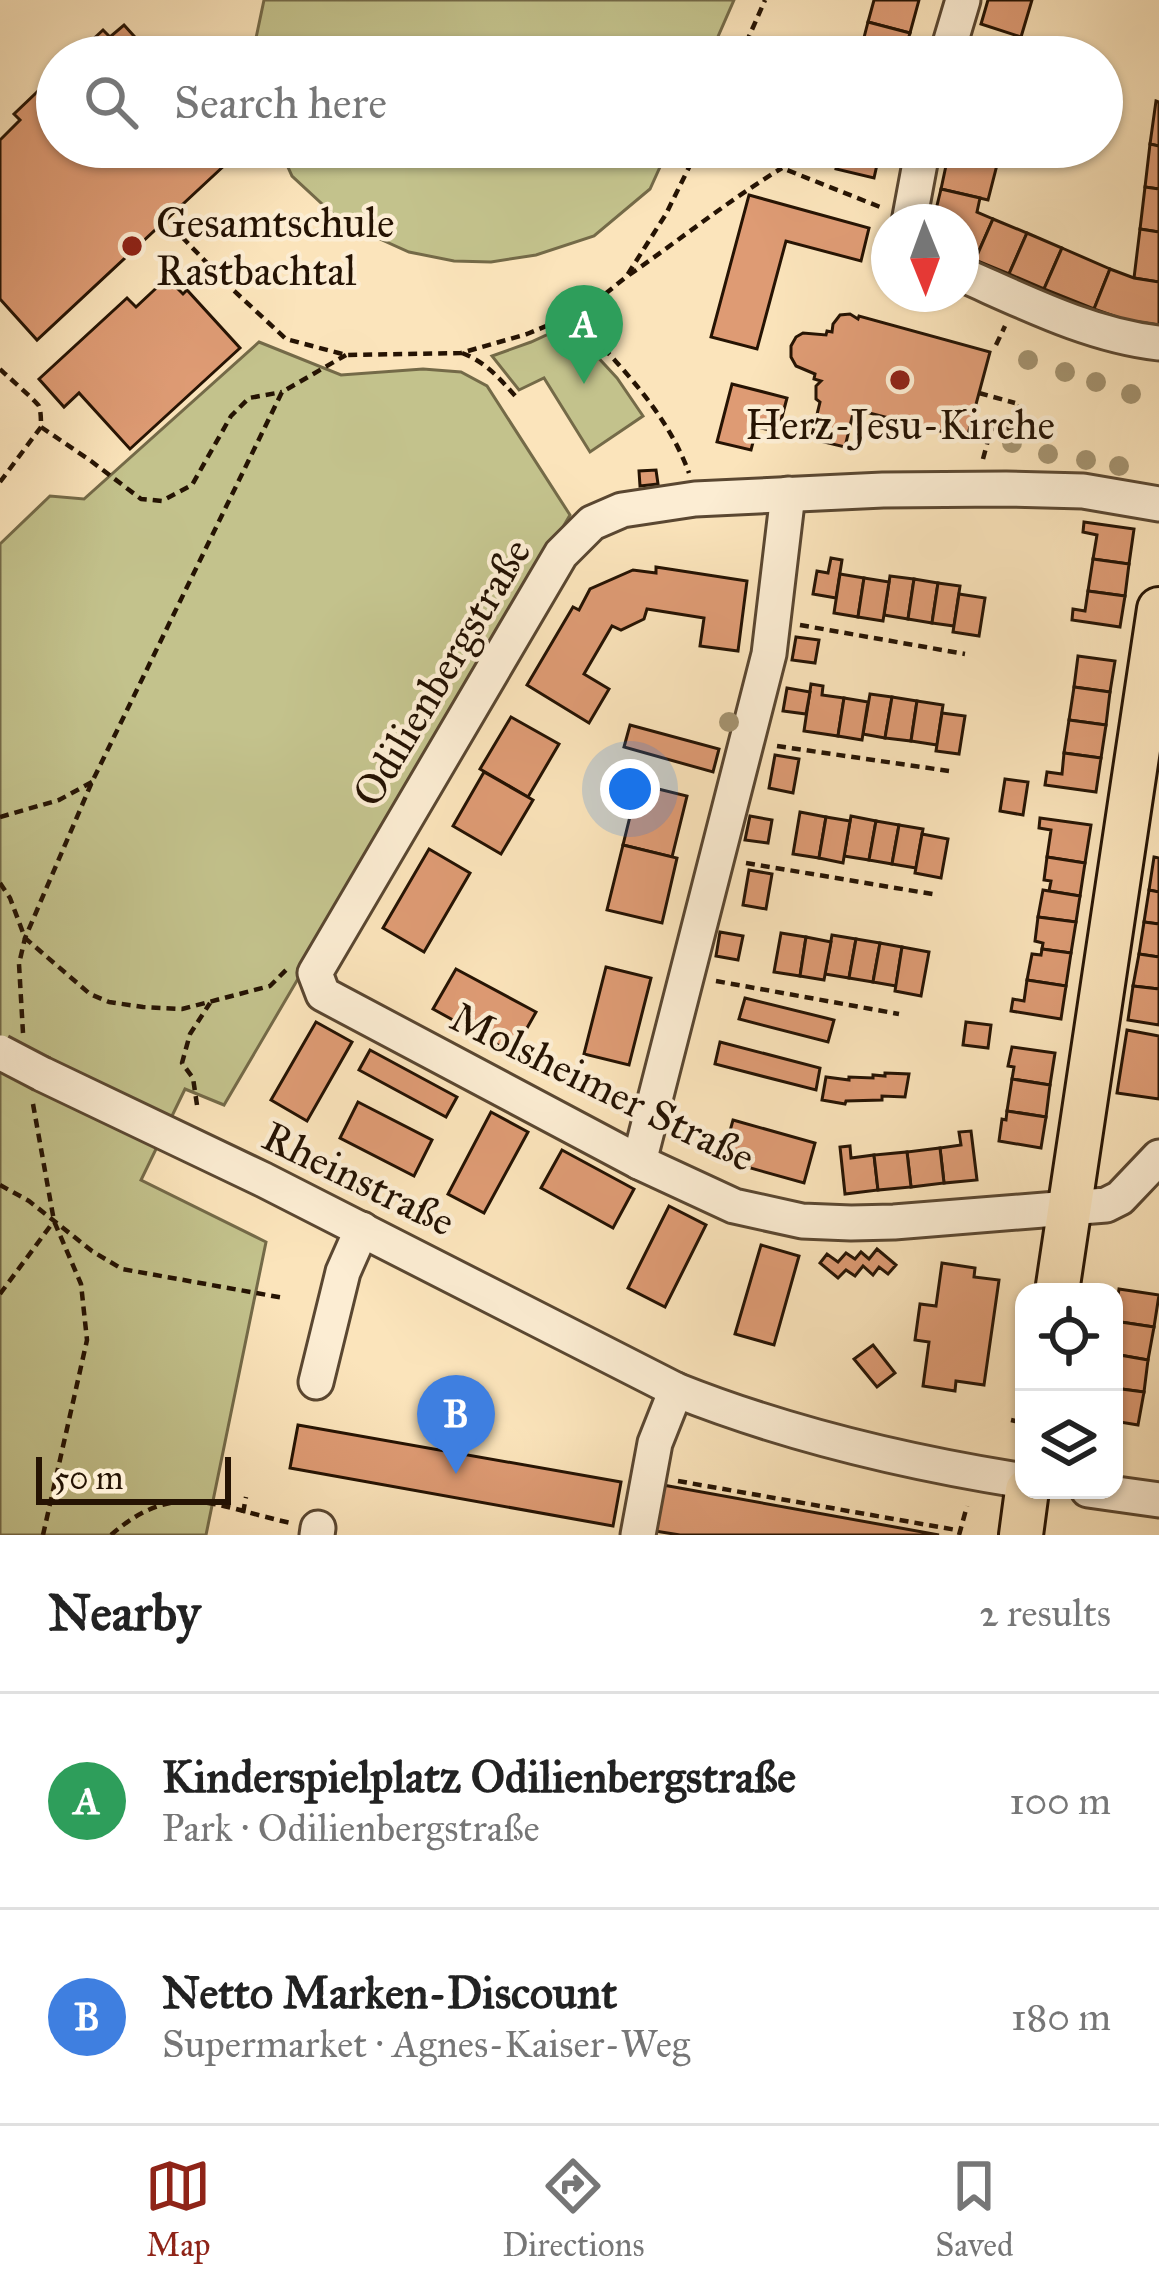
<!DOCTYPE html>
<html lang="en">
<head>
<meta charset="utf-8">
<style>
  :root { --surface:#fff; --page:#f2f2f2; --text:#222; --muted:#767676; --line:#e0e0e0; --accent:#8f2418 }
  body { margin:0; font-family:"IM FELL Great Primer",serif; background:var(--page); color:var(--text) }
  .controls { position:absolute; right:36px; bottom:36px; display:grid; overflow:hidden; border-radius:24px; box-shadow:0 3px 9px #0004 }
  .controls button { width:108px; height:108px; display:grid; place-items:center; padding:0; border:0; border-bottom:3px solid var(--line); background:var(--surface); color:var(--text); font:60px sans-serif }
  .compass { position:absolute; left:871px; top:204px; width:108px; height:108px; border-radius:50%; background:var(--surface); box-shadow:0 3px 9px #0004; rotate:179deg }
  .scale { position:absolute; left:36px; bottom:30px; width:195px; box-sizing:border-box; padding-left:12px; border:6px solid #251303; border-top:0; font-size:33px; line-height:42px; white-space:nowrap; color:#251303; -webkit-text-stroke:9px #fcedd3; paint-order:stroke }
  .you { position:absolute; left:630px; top:789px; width:42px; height:42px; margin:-30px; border:9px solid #fff; border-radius:50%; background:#1a73e8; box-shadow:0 0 0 18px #1a73e833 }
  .badge { display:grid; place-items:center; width:78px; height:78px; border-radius:50%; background:var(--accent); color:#fff; font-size:39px; font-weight:700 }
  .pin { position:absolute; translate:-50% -99px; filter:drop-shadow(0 3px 6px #0008) }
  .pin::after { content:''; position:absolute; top:63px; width:42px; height:36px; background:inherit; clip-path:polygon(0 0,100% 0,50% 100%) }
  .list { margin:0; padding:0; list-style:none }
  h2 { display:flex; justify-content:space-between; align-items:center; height:156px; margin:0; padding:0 48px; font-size:51px }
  h2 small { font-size:39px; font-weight:400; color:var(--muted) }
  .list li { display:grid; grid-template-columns:78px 1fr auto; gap:36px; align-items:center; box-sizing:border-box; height:216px; padding:0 48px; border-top:3px solid var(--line) }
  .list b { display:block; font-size:45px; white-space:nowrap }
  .list p { margin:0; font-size:39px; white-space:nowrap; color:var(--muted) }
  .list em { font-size:39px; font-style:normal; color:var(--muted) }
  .icon { flex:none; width:66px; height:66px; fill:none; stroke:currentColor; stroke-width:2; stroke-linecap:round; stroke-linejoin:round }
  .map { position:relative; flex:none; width:1159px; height:1535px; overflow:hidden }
  .search { position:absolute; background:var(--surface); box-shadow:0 3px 9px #0004; left:36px; right:36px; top:36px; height:132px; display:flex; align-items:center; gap:30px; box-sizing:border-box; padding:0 42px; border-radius:66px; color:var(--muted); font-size:45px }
  .sheet { height:588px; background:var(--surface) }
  nav { display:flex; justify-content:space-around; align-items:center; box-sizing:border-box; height:168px; border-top:3px solid var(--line); background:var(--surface); font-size:33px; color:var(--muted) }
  nav a { display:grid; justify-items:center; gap:6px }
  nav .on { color:var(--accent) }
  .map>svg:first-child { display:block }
  .green { fill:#c3c28c; stroke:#746a48; stroke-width:3 }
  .building { fill:#de9b74; stroke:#251303; stroke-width:3 }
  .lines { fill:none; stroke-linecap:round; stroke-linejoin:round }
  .minor-casing { stroke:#5a4731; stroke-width:39 }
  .major-casing { stroke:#251303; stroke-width:48 }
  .path { stroke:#251303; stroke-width:4.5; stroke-dasharray:9 6; stroke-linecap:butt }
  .minor { stroke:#fcedd3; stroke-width:33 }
  .major { stroke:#fbe4bb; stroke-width:42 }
  .minor-bridge-casing { stroke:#5a4731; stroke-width:39; stroke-linecap:butt }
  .minor-bridge { stroke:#fcedd3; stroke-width:33 }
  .tree { fill:#a49370 }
  .poi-dot { fill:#8f2418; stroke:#fcedd3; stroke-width:4.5 }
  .labels { text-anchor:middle; stroke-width:9; stroke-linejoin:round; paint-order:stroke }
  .poi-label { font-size:42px; fill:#251303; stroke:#fcedd3; text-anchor:start }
  .street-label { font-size:42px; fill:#251303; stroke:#fcedd3 }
</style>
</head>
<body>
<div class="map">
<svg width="1159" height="1535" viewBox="0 0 1159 1535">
  <rect width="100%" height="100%" fill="#fbe4bb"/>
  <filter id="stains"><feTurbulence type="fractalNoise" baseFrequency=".00167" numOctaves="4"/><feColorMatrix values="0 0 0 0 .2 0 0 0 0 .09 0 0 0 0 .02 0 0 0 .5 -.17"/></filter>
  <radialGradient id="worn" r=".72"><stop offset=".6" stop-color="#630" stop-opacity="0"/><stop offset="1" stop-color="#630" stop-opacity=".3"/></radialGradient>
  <g class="green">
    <path d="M264,0H734L709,57H258L256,38Z"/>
    <path d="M279,147H669L650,189L594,236L536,255L491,262L454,261L409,252L371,235L333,214L292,176Z"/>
    <path d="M568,325L617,378L643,416L590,452L544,378L519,390L492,356L531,342Z"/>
    <path d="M259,342L341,375L423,369L461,372L487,386L570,515L224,1105L185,1089L141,1180L266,1242L206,1535H0V544L50,496L84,499Z"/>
  </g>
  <g class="building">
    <path d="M874,0H919L910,33L868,22Z"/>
    <path d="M988,0H1032L1021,37L981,24Z"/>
    <path d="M868,22L910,33L903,57H859Z"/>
    <path d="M124,25L153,57H74L103,30L110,37Z"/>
    <path d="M57,73V147H229L220,155L227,163L37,340L0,299V140L20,120L14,114Z"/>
    <path d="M1156,101L1159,102V146L1150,144Z"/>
    <path d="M1150,144L1159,146V189L1145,187Z"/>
    <path d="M841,147H881L874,178L836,169Z"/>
    <path d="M950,147H977L1000,153L988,200L941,189Z"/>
    <path d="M1145,187L1159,189V232L1140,229Z"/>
    <path d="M941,189L980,198L977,212L993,219L975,260L961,253V222H933Z"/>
    <path d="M749,195L869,228L861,261L786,241L757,349L711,337Z"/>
    <path d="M993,219L1027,233L1009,274L975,260Z"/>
    <path d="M1140,229L1159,232V282L1134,278Z"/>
    <path d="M1027,233L1062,248L1044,289L1009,274Z"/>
    <path d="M1062,248L1110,269L1094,309L1044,289Z"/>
    <path d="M1110,269L1134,278L1159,282V325L1125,320L1094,309Z"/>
    <path d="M167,278L183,294L187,290L240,348L130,449L79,393L64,407L39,379L127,298L136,307Z"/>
    <path d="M850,314L858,319L859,316L990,352L967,438L854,409L845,447L811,439L820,402L816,399V386L821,381L814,379L815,374L796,366L791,357V346L796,337L803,333L826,335L827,331L832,332L833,324L840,315Z"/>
    <path d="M732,384L787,398L778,432L757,427L751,450L717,442Z"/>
    <path d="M656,470L658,484L640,486L639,471Z"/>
    <path d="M1084,522L1134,529L1129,564L1093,559L1097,535L1083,532Z"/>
    <path d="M831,558L842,560L836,598L813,594L817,571L828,573Z"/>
    <path d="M1093,559L1129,564L1125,596L1088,591Z"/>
    <path d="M656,567L747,581L738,651L700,646L704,618L647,609L644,619L621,630L612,626L584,674L609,689L589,723L527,685L573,607L579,610L590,589L633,570L656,573Z"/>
    <path d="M840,574L864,578L858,617L834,613Z"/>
    <path d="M890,576L914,579L908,619L884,615Z"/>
    <path d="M864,578L889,582L883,621L858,617Z"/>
    <path d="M914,579L938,583L932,623L908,619Z"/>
    <path d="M938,583L960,586L954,626L932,623Z"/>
    <path d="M1088,591L1125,596L1120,627L1072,620L1073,609L1085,611Z"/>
    <path d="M959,594L985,598L979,636L953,632Z"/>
    <path d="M796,637L819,640L815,663L792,660Z"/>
    <path d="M1078,656L1115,661L1110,692L1074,687Z"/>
    <path d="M811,684L823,686L822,695L844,698L838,736L804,731Z"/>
    <path d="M1074,687L1110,692L1106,725L1069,720Z"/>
    <path d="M787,688L810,692L806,714L783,711Z"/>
    <path d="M870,694L892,697L885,738L863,734Z"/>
    <path d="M892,697L917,701L911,741L885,738Z"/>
    <path d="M844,698L868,702L862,740L838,736Z"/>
    <path d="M917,701L943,705L937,745L911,741Z"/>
    <path d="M942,713L965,716L959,754L936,751Z"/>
    <path d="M511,717L559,744L528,797L480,769Z"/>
    <path d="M1069,720L1106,725L1101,758L1064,753Z"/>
    <path d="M630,725L719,749L713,772L624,747Z"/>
    <path d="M1064,753L1101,758L1096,792L1045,785L1047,772L1062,774Z"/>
    <path d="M775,755L799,759L793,793L769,788Z"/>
    <path d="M484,772L533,800L501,854L453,826Z"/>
    <path d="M1005,779L1028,782L1023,815L1000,811Z"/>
    <path d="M638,784L687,796L672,857L623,845Z"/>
    <path d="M800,812L826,817L819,858L793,854Z"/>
    <path d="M750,816L772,820L768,843L745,840Z"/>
    <path d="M851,816L876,821L869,860L844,856Z"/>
    <path d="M826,817L850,821L843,863L819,858Z"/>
    <path d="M1040,818L1091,825L1085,863L1047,857L1051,830L1039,828Z"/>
    <path d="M876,821L899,825L892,864L869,860Z"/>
    <path d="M899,825L923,829L916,868L892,864Z"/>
    <path d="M922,834L948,839L941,878L915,873Z"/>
    <path d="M623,845L677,858L662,923L607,910Z"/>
    <path d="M429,849L470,873L424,952L383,928Z"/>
    <path d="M1047,857L1085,863L1080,896L1049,891L1051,881L1044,880Z"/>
    <path d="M1154,857L1159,858V892L1149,890Z"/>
    <path d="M749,870L772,874L766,909L743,905Z"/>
    <path d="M1043,890L1080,896L1076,922L1038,917Z"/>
    <path d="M1149,890L1159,892V924L1144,922Z"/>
    <path d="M1038,917L1076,922L1071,953L1042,949L1043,943L1035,941Z"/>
    <path d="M1144,922L1159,924V957L1139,954Z"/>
    <path d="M720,932L743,936L738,960L716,956Z"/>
    <path d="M781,933L806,937L800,976L774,972Z"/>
    <path d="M832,935L856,939L849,978L825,974Z"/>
    <path d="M806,937L831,942L824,980L800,976Z"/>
    <path d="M856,939L880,943L873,982L849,978Z"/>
    <path d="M880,943L902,947L896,986L873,982Z"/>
    <path d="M902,947L929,952L921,996L895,991Z"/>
    <path d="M1042,949L1071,953L1066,986L1027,980L1032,954L1041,955Z"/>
    <path d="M1139,954L1159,957V989L1133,986Z"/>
    <path d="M606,967L651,978L629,1065L584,1054Z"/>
    <path d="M456,969L536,1012L513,1053L433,1009Z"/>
    <path d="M1027,980L1066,986L1061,1019L1011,1011L1013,999L1024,1001Z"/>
    <path d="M1133,986L1159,989V1025L1128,1020Z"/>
    <path d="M745,998L834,1020L828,1042L739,1019Z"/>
    <path d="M316,1022L352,1042L307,1121L271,1100Z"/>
    <path d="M966,1022L991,1025L988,1048L963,1045Z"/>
    <path d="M1127,1030L1159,1036V1099L1117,1093Z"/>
    <path d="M720,1042L820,1068L816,1090L715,1064Z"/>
    <path d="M1012,1047L1055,1053L1050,1085L1012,1079L1014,1067L1008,1066Z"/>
    <path d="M370,1050L457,1097L446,1117L359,1070Z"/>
    <path d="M885,1073L909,1074L905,1097L882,1096V1100L846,1101L845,1104L822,1100L826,1077L849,1080V1077L873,1078V1075L885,1076Z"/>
    <path d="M1012,1079L1050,1085L1046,1117L1007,1111Z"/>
    <path d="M358,1102L432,1140L414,1176L340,1138Z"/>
    <path d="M1007,1111L1046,1117L1041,1148L999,1141L1002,1119L1006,1120Z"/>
    <path d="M491,1112L528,1132L484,1213L448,1194Z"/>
    <path d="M733,1120L815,1143L804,1183L722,1160Z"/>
    <path d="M971,1131L977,1180L944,1183L940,1148L961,1145L959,1132Z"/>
    <path d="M850,1146L851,1158L874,1155L878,1190L845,1194L840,1147Z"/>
    <path d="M940,1148L944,1183L911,1187L907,1152Z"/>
    <path d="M562,1150L634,1189L613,1228L541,1188Z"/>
    <path d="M907,1152L911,1187L878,1190L874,1155Z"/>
    <path d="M669,1206L706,1225L665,1307L628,1288Z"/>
    <path d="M761,1245L799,1256L774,1345L735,1334Z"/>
    <path d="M877,1249L896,1265L888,1274L879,1267L873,1275L863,1266L855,1276L846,1270L838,1278L820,1263L827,1254L838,1262L846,1253L855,1259L861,1252L869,1259Z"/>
    <path d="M942,1263L975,1268L974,1277L999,1280L984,1385L956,1381L955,1391L923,1386L929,1342L915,1340L920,1304L936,1306Z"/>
    <path d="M1119,1289L1159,1295L1154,1327L1114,1321Z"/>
    <path d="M1114,1321L1154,1327L1148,1360L1114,1354Z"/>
    <path d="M873,1345L895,1373L877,1387L854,1359Z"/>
    <path d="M1114,1354L1148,1360L1144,1392L1114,1388Z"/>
    <path d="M1114,1388L1144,1392L1138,1425L1114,1421Z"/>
    <path d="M298,1425L621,1482L613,1526L290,1468Z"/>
    <path d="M663,1485L939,1535H680L655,1531Z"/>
  </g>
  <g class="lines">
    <defs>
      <g id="minor">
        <path d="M946,57L963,0"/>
        <path d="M909,222L923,147"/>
        <path d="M961,274C1025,302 1089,335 1159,343"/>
        <path d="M1159,504L1083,491L1006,489L883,490L695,499L622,510L592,523L561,554L315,973L323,994L639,1162L734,1206L802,1221L851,1223L894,1222L1106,1205L1120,1198L1159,1157"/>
        <path d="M42,1074L264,1180L676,1390C789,1435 904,1462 1024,1481"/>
        <path d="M639,1162L769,654L788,494"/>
        <path d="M316,1382L343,1272L362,1229"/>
        <path d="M1088,1490L1159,1500"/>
        <path d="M317,1535L318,1528"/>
        <path d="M638,1535L655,1443L676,1390"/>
      </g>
      <g id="major">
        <path d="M1057,1292L1159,609"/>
        <path d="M1021,1535L1027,1490"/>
      </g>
    </defs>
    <use href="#minor" class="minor-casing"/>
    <use href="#major" class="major-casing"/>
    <g class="path">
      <path d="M740,57L765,0"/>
      <path d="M749,147L782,168L880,207"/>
      <path d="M182,237L230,287L286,339L346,355L461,353L527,334L573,315L599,299L626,277L666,214L699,147"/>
      <path d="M629,275C681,239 729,200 782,168"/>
      <path d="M573,315C617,363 666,410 689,473"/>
      <path d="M996,345L1005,326"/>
      <path d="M462,353C486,362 500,379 517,398"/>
      <path d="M0,369C6,375 37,402 39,406C41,411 41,421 41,427L91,461L141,499L162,501L192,485L231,416L249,398L282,392"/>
      <path d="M979,393L1015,403"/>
      <path d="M983,459L991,429L1014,428L1020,405"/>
      <path d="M0,482L41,427"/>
      <path d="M800,625L965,654"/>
      <path d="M777,746L949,771"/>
      <path d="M0,817L59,800L92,782"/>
      <path d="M746,863L938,895"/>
      <path d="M0,883L10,898L25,938L90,994L109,1002L143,1007L182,1009L270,986L287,969"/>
      <path d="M716,981L899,1014"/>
      <path d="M23,1033L19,964L25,938L92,782L282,392L346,355"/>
      <path d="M33,1104L54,1221L81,1284L87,1340L43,1535"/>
      <path d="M197,1105L193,1078L182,1063L190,1034L210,1003"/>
      <path d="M0,1185L29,1201L92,1251L122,1269L284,1298"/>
      <path d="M0,1294L54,1221"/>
      <path d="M1011,1420L1024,1423"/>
      <path d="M678,1481L962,1531"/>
      <path d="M243,1513L246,1497"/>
      <path d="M111,1535C176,1478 216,1507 291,1523"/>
      <path d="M959,1535L967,1506"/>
    </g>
    <use href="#minor" class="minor"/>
    <use href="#major" class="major"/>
    <defs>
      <path id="minor-bridge" d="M0,1052L42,1074"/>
    </defs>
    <use href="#minor-bridge" class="minor-bridge-casing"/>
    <use href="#minor-bridge" class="minor-bridge"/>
  </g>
  <g class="tree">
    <circle cx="1028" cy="360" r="10"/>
    <circle cx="1065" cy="372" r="10"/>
    <circle cx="1096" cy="382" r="10"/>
    <circle cx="1131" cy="394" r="10"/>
    <circle cx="1012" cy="443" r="10"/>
    <circle cx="1048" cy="454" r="10"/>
    <circle cx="1086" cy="460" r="10"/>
    <circle cx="1119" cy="466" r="10"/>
    <circle cx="729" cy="722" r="10"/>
  </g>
  <g class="poi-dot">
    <circle cx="132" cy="246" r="12"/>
    <circle cx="900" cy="380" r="12"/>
  </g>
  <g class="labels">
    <g class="poi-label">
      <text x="156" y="237">Gesamtschule<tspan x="156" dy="48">Rastbachtal</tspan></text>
      <text x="900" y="439" text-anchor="middle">Herz-Jesu-Kirche</text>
    </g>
    <g class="street-label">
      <text transform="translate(441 672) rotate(-59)" y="15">Odilienbergstraße</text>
      <text transform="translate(603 1086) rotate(26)" y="15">Molsheimer Straße</text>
      <text transform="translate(359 1178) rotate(26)" y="15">Rheinstraße</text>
    </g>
  </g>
  <rect width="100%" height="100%" filter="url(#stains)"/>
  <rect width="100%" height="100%" fill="url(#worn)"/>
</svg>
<div class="controls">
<button><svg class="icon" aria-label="locate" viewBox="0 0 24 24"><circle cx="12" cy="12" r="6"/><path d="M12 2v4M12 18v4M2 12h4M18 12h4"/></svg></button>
<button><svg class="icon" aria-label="layers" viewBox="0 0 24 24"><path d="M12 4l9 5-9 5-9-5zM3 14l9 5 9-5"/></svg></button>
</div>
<svg class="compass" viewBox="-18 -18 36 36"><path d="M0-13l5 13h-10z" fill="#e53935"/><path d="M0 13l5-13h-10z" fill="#767676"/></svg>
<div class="scale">50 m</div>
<div class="you"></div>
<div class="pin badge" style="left:584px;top:384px;background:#2e9e5b">A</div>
<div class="pin badge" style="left:456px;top:1474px;background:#3f7fe0">B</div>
<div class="search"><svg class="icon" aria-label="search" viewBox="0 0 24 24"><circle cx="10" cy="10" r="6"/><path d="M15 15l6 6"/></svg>Search here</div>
</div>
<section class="sheet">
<h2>Nearby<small>2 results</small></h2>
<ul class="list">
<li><span class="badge" style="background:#2e9e5b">A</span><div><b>Kinderspielplatz Odilienbergstraße</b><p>Park · Odilienbergstraße</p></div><em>100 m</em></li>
<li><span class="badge" style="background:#3f7fe0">B</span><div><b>Netto Marken-Discount</b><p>Supermarket · Agnes-Kaiser-Weg</p></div><em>180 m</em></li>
</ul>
</section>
<nav>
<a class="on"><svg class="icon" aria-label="map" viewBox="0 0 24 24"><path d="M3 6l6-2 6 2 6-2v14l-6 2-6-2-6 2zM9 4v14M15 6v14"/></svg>Map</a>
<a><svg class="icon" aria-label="directions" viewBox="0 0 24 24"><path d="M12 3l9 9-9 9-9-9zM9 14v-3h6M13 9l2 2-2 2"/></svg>Directions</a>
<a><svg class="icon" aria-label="saved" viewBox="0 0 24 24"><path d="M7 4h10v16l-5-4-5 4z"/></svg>Saved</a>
</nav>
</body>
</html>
